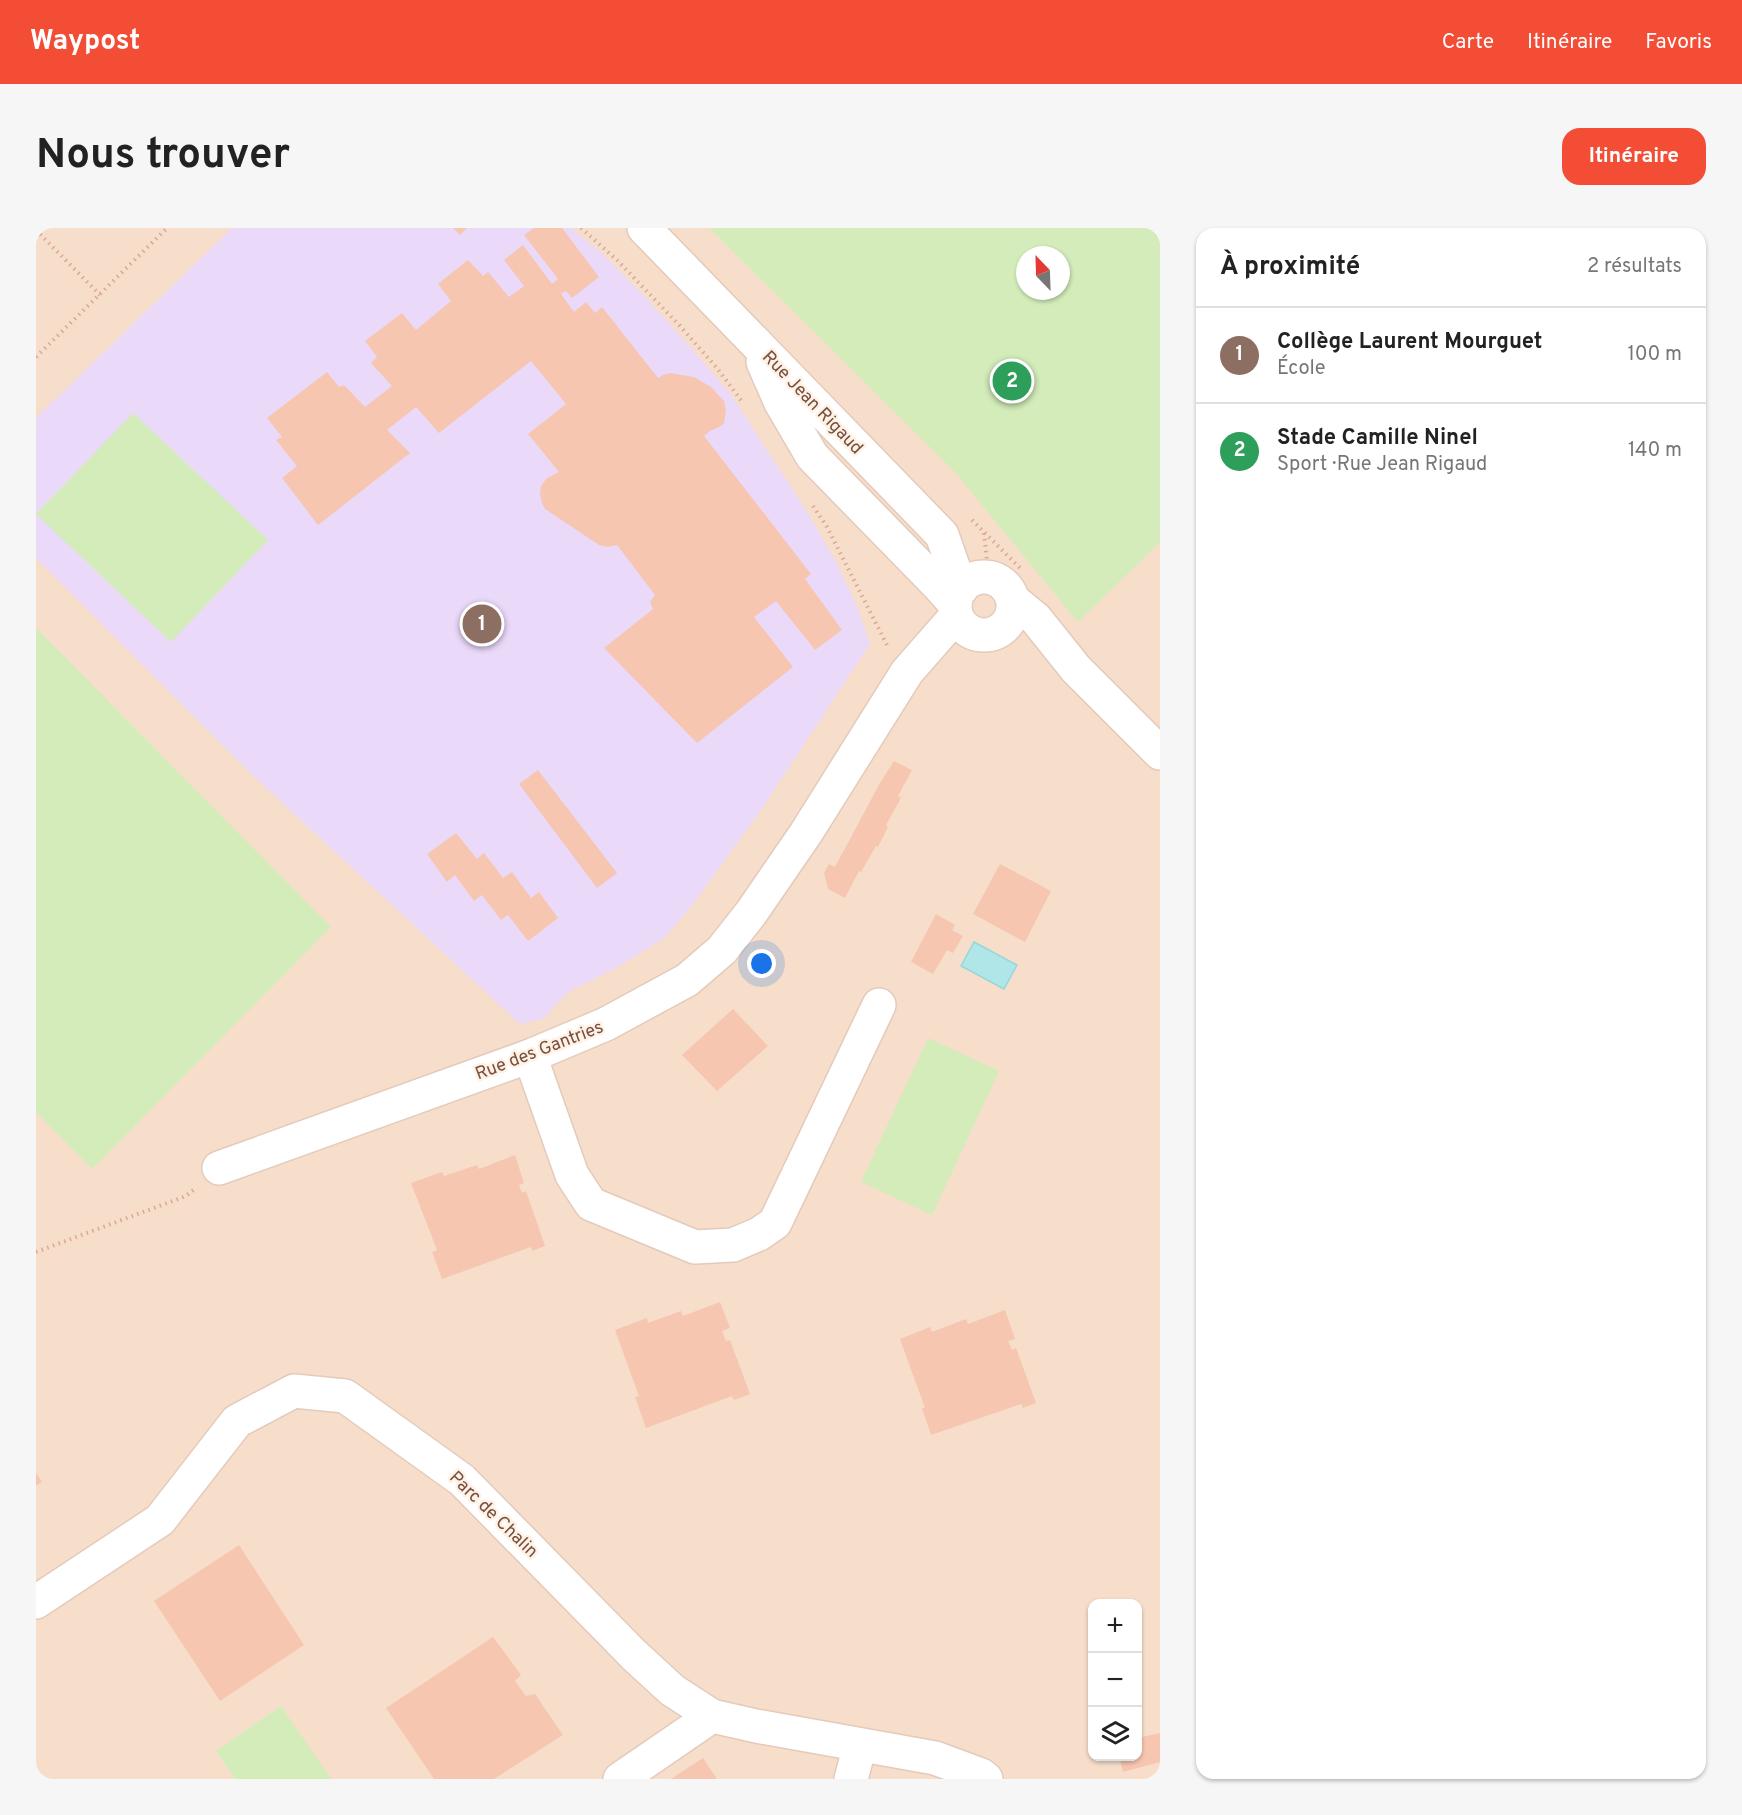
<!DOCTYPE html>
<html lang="fr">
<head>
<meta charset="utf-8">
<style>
  :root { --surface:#fff; --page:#f6f6f6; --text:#222; --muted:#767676; --line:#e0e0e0; --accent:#f34d35 }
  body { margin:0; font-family:Overpass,sans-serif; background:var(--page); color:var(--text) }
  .controls { position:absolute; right:18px; bottom:18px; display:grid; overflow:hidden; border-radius:12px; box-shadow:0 2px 4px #0004 }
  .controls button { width:54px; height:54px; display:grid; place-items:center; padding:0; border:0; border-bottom:2px solid var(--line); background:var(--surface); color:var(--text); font:30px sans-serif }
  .compass { position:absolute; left:980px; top:18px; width:54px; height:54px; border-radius:50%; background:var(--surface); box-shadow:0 2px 4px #0004; rotate:337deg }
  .you { position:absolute; left:726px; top:736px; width:21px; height:21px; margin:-15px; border:4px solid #fff; border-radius:50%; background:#1a73e8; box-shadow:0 0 0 9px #1a73e833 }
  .badge { display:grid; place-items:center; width:39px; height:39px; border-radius:50%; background:var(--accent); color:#fff; font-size:20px; font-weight:700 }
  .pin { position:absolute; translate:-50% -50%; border:3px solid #fff; box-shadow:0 2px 6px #0006 }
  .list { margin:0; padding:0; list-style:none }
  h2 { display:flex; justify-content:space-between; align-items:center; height:78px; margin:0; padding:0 24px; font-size:26px }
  h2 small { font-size:20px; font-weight:400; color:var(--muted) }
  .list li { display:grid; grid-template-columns:39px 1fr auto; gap:18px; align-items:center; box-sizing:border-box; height:96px; padding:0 24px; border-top:2px solid var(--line) }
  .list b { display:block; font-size:22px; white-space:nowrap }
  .list p { margin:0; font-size:20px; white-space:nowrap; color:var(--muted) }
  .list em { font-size:20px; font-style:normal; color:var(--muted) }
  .icon { flex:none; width:33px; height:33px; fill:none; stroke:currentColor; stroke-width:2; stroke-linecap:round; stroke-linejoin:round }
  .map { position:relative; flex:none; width:1124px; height:1551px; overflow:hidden; border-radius:18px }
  header { display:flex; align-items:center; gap:36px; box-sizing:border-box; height:84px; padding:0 30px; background:var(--accent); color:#fff }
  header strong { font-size:28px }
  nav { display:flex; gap:33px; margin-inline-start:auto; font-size:21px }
  .intro { display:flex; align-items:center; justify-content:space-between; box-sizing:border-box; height:144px; padding:0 36px }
  h1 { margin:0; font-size:42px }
  .button { padding:15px 27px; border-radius:18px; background:var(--accent); color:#fff; font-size:21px; font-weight:700 }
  main { display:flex; gap:36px; padding:0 36px }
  aside { flex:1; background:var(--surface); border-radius:18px; box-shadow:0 2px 4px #0004 }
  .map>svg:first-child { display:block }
  .residential { fill:#f6deca; fill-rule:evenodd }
  .education { fill:#ebd9fa }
  .green { fill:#d3ecba; fill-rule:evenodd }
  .water { fill:#b0e6e8; stroke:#95d7db; stroke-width:1.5 }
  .building { fill:#f6c6b1 }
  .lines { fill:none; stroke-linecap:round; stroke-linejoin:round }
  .minor-casing { stroke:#e4cabb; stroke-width:36 }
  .path { stroke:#daa995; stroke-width:4; stroke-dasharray:1.5 4.5; stroke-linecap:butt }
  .minor { stroke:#fff; stroke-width:33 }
  .labels { text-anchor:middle; stroke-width:5; stroke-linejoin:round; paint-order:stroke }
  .street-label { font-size:18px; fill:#745043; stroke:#fff2e4 }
</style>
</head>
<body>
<header>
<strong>Waypost</strong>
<nav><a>Carte</a><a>Itinéraire</a><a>Favoris</a></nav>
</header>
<div class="intro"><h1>Nous trouver</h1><a class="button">Itinéraire</a></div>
<main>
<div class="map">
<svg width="1124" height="1551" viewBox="0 0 1124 1551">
  <rect width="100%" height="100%" fill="#feeddc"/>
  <path class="residential" d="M0,0H1124V1551H0ZM989,27H1025V63H989ZM1056,1376H1102V1528H1056Z"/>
  <path class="education" d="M196,0H535L570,29L608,68L656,121L696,168L773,287L799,332L820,376L834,416L725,582L655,679L628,710L582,739L532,764L507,791L484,796L214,545L0,330V190Z"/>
  <g class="green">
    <path d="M673,0H1124V314L1042,394L918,243ZM989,27H1025V63H989Z"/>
    <path d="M97,185L232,312L135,414L0,286Z"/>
    <path d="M0,400L295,699L56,941L0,884Z"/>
    <path d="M892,810L963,843L896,987L825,954Z"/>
    <path d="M245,1478L295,1551H199L180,1523Z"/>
  </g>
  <path class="water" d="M938,714L981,737L968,761L925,738Z"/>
  <g class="building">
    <path d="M417,0H431L424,7Z"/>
    <path d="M498,0H526L563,49L536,70L530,63L525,66L538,84L550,74L559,85L566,79L622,150L627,147L634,145L658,149L675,159L688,173L690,182L688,195L685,198L674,203L668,208L775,346L769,351L806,402L779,422L740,373L718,389L757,439L661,515L568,420L617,381L614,374L619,367L581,317L571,319L563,317L509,281L506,275L504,266L505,258L511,250L523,244L492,206L530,176L495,133L403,205L380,179L351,202L374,225L282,297L246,250L261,238L240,212L246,209L231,190L291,144L303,159L308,157L329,179L356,158L335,135L341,129L329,113L366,85L380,102L415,73L402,56L432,32L447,48L452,44L473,69L488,58L468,32L487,17L516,56L522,51L488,7Z"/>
    <path d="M858,533L876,542L862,568L865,570L850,597L852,599L842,619L840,618L825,644L823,643L809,670L792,661L788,645L793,636L799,639L844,555Z"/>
    <path d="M502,542L581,645L561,660L483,556Z"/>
    <path d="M420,605L441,631L448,625L467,650L476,644L495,670L503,664L522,690L492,713L472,687L465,692L446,667L438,673L419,647L411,654L391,626Z"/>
    <path d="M964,636L1015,663L989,714L937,686Z"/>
    <path d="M900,686L919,697L916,702L927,708L917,725L911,722L897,746L875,734Z"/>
    <path d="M697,781L732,818L681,863L646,827Z"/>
    <path d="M479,927L488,955L483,957L486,965L490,963L509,1018L496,1023L495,1019L406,1051L396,1024L401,1022L375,955L406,944L408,948L441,937L443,941Z"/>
    <path d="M684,1074L694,1100L686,1103L690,1113L694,1112L714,1166L698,1172L696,1168L610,1200L599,1169L603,1168L579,1102L611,1090L612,1095L645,1083L647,1088Z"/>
    <path d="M969,1082L979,1111L972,1113L976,1122L980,1120L1000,1175L987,1180L985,1176L895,1207L886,1180H889L864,1111L894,1099L896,1104L930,1091L932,1096Z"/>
    <path d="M0,1245L6,1254L0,1258Z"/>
    <path d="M203,1317L268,1417L184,1473L118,1373Z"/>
    <path d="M457,1409L485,1447L479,1453L490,1468L499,1466L527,1507L458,1551H398L350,1480Z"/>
    <path d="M1124,1505V1534L1087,1544L1083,1528H1102V1510Z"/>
    <path d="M667,1530L681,1551H635Z"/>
  </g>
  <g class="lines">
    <defs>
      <g id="minor">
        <path d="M608,0L906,307L925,361"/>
        <path d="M727,134L745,175L776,228L903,358L919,376"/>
        <circle cx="948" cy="378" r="29"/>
        <path d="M977,372L1000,391L1040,441L1124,525"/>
        <path d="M494,828L536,947L555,976L659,1019L697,1017L723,1006L739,995L843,777"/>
        <path d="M183,940L494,828L570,796L651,752L686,722L715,685L770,605L871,444L920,388"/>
        <path d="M0,1374L124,1292L201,1193L258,1163L309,1168L426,1252L598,1427L636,1462L676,1488L720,1498L899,1530L945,1547L950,1551"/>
        <path d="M584,1551L676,1488"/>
        <path d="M815,1551L824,1517"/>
      </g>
    </defs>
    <use href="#minor" class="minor-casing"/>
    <g class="path">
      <path d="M545,0L581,32L644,98L681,140L707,175"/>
      <path d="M0,2L64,67"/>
      <path d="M0,129L131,0"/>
      <path d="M777,278L791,299L852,419"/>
      <path d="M936,292L984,340"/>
      <path d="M948,305L951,333"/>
      <path d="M0,1024L150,968L160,960"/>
    </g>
    <use href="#minor" class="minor"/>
  </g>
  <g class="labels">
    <g class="street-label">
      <text transform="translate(777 174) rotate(46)" y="6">Rue Jean Rigaud</text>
      <text transform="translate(503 822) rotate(-21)" y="6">Rue des Gantries</text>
      <text transform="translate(458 1286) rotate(44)" y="6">Parc de Chalin</text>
    </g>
  </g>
</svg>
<div class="controls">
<button>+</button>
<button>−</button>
<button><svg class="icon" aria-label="layers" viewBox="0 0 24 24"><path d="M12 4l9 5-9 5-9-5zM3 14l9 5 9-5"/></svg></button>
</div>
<svg class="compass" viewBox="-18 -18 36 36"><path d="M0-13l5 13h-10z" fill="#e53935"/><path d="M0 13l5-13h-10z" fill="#767676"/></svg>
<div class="you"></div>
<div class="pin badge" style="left:446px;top:396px;background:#8d6e63">1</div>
<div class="pin badge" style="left:976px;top:153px;background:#2e9e5b">2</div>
</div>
<aside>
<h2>À proximité<small>2 résultats</small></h2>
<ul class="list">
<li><span class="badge" style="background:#8d6e63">1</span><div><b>Collège Laurent Mourguet</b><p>École</p></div><em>100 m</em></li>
<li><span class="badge" style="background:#2e9e5b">2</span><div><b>Stade Camille Ninel</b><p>Sport · Rue Jean Rigaud</p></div><em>140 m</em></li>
</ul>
</aside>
</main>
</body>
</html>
